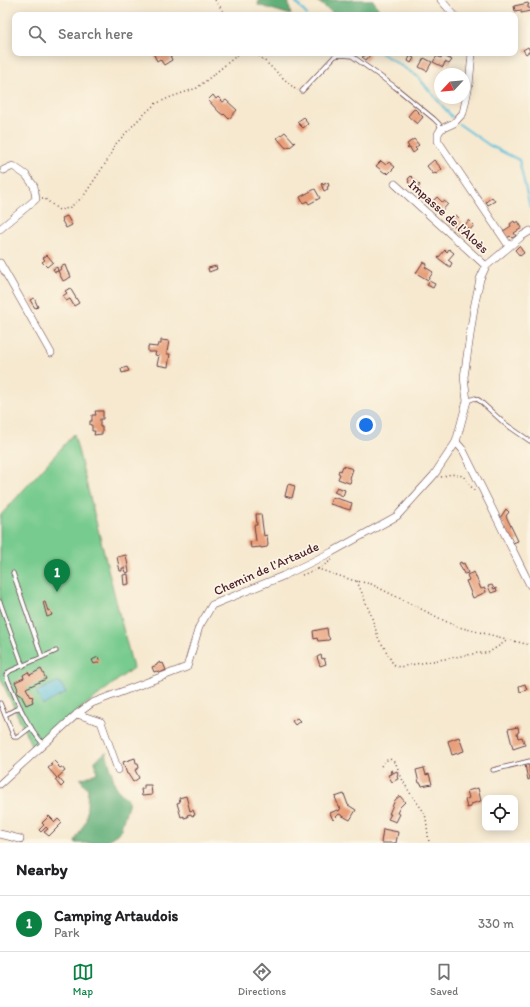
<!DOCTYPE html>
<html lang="en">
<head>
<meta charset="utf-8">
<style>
  :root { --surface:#fff; --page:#f6f6f6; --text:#202124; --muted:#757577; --line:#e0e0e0; --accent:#0b8043 }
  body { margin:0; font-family:Itim,sans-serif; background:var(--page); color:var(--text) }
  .controls { position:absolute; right:12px; bottom:12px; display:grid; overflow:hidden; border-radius:8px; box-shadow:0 2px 10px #0003 }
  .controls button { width:36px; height:36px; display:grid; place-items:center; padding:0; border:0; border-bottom:1px solid var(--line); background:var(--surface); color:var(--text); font:20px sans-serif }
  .compass { position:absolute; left:434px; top:68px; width:36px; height:36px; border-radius:50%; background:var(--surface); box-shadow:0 2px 10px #0003; rotate:244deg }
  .you { position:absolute; left:366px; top:425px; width:14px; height:14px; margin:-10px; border:3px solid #fff; border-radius:50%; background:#1a73e8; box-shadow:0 0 0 6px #1a73e833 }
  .badge { display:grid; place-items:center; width:26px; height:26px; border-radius:50%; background:var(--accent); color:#fff; font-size:13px; font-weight:700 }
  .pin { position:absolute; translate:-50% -33px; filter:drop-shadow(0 1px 2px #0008) }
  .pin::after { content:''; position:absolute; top:21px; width:14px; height:12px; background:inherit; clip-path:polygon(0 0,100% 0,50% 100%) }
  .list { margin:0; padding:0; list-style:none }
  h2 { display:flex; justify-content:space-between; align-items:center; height:52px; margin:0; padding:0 16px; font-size:17px }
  h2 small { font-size:13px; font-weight:400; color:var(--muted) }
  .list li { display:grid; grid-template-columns:26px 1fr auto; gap:12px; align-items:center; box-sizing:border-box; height:56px; padding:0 16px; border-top:1px solid var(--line) }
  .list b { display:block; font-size:15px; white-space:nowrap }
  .list p { margin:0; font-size:13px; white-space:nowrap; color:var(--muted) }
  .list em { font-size:13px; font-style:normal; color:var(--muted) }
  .icon { flex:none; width:22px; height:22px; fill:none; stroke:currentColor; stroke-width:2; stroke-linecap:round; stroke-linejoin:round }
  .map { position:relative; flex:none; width:530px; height:843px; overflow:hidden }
  .search { position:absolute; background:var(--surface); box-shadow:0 2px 10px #0003; left:12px; right:12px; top:12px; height:44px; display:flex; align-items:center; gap:10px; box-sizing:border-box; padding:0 14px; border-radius:8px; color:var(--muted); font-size:15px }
  .sheet { height:108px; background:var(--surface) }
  nav { display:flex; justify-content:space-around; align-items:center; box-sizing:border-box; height:56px; border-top:1px solid var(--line); background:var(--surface); font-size:11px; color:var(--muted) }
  nav a { display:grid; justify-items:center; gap:2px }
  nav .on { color:var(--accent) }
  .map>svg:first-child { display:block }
  .green { fill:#77cb8e; stroke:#60755c }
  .forest { fill:#61af79; stroke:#566752 }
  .water { fill:#5fc1dd; stroke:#547084 }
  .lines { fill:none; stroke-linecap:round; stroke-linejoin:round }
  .stream { stroke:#5fc1dd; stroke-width:2 }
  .building { fill:#e89e78 }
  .lane-casing { stroke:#643d44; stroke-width:5 }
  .street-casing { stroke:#643d44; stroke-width:8 }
  .path { stroke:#643d44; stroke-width:1.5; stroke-dasharray:1 3; stroke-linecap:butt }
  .lane { stroke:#fff; stroke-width:3.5 }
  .street { stroke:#fff; stroke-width:7 }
  .labels { text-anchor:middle; stroke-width:3.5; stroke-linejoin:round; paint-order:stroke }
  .street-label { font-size:13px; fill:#4a1f2b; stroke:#fcf5e5 }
</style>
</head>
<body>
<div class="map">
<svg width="530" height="843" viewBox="0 0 530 843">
  <rect width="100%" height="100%" fill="#fcf5e5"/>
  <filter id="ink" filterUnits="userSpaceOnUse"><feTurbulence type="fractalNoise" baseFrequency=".025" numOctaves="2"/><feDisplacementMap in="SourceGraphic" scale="8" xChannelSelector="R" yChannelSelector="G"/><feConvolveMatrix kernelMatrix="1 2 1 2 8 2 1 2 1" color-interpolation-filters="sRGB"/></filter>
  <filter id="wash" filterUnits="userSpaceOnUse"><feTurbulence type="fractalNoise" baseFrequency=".012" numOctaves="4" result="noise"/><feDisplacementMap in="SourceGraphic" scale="16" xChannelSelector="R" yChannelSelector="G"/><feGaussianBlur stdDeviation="0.9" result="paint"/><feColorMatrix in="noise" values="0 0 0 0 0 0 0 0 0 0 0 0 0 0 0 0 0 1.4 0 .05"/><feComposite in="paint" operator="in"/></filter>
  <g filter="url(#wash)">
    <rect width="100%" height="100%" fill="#f6e9d0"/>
    <path class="green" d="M74,434L133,668L32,747L0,677V516Z"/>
    <g class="forest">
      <path d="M259,0H288L291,15L258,5Z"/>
      <path d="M316,0H373L382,15H336L317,1Z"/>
      <path d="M106,752L116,788L129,801L120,832L103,843H76L75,841L86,821L88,789L80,779L97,773L95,761Z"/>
    </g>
    <path class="water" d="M59,681L66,693L43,705L36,692Z"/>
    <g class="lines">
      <g class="stream">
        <path d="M294,0L307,15"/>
        <path d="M381,53L417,76L452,117"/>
        <path d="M459,124L489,145L519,160L530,208"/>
      </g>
    </g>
    <g id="blocks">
      <g class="building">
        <path d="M528,3L529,5H528V8H530V11L521,13V10L515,11L514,6Z"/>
        <path d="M528,47L530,51L526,54L523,50Z"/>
        <path d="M153,53H169L172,60L164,65L160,59L157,61Z"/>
        <path d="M367,53L370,55L366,60L362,57L364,56H365Z"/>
        <path d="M442,55L452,60L449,64L445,62L443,67L433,62L437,56L441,58Z"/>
        <path d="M410,56L414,58L411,63L408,61Z"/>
        <path d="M424,58L432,62L427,71L419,67Z"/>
        <path d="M213,95L216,99L218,97L223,102L226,100L237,110L229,119L224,114L223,115L219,112L208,100Z"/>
        <path d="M415,109L423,117L417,124L408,116L413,110Z"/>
        <path d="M304,117L306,119L305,120L308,124L303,128L297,122Z"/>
        <path d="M285,132L295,143L290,147L289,146L286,148L277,138Z"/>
        <path d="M414,139L419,145L415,148L417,150L413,153L410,148L408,149L407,148L409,147L407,144Z"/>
        <path d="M434,160L442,169L436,174L435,173L433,174L427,166Z"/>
        <path d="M381,161L386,165L389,162L395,167L388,174L386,172L385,173L376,166Z"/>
        <path d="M411,176L420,185L418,188L421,191L419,193L408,182L409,181L408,179Z"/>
        <path d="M322,183L323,185L326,183V184L328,183L329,186L327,187L328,189L324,191L321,184Z"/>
        <path d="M315,189L320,198L309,204L307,201L303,203L300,197Z"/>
        <path d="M437,197L442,202L444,201L448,204L440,213L436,209L437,208L435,207L433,209L429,205Z"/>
        <path d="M492,197L495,201L488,205L486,202Z"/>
        <path d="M455,215L465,225L469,220L474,225L470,230L468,227L460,235L458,233L460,231L452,224L451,226L447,223Z"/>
        <path d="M67,216L72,225L66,228L62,221L63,220L62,218Z"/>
        <path d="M514,221L515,223L518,221L522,228L514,233L516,236L512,238L510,236L507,238L502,232L511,226L510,224Z"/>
        <path d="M519,246L524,253L520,256L515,250Z"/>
        <path d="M449,249L454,253L448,260L452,263L450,267L438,258L445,250L447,252Z"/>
        <path d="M47,255L53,262L47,267L42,262L45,260L43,258Z"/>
        <path d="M423,262L427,264L425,267L433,272L428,280L416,273Z"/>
        <path d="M65,265L68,273L69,272L71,277L63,281L58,271L55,272L53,269L57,267L58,271L61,269L60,267Z"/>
        <path d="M216,266L217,269L209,272L208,268Z"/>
        <path d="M429,281L435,284L433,288L427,285Z"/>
        <path d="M70,288L79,303L74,306L70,299L66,301L63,296L67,293L65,291Z"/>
        <path d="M34,298L38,307L35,308L30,300Z"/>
        <path d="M161,340L169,341L167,352V354H170L168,367L157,365L159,356L155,355L156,352H148V346L157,347L158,344H161Z"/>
        <path d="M127,367L129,371L122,373L121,369Z"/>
        <path d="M95,411H103V419H100V427H102V434L94,435L95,431H92V425H90V421H92V415H96Z"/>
        <path d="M343,466L353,469L350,478L351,480L350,483H349L338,479L340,474L338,473L339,470L341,471Z"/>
        <path d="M288,484L295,486L292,498L285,496Z"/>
        <path d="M337,487L345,490L343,496L334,492Z"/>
        <path d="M332,497L352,503L350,510L330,504Z"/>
        <path d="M506,509L509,512L506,516L518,541L513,543L500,518Z"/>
        <path d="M256,514H261L264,536L267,535L268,545L267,547L261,548V547L251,548L250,542L256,541L254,525H257Z"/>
        <path d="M126,555L129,572L126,573L125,568H122V571H120L117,557Z"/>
        <path d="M461,562L462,564L464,563L468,573L464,574L459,563Z"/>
        <path d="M474,572L481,589L485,588L486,592L473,598L466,581L469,580L467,575Z"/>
        <path d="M128,574L129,584L124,585L123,575Z"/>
        <path d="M492,585L494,589L496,588L497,591L491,593L488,586Z"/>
        <path d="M43,602H45L48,611L50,610L52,615L47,617Z"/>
        <path d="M327,628L328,636L330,639L329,640L318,641L317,638L314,639L313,631Z"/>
        <path d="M321,655L322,659L324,658L326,664L320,666L317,657Z"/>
        <path d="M98,657L100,662L94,664L92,660Z"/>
        <path d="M160,662V664L163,663L166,670L160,673V672H158L157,671L154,672L152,667L157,665V664Z"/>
        <path d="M41,669L46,679L26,688L31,697L32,696L33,698L32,699L33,702L26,705L21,695H19L17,693V691L18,689L15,682L24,678L23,675L28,672L30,675Z"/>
        <path d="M525,684L527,690L520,692L519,686Z"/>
        <path d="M297,718L300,721L295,725L292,721Z"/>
        <path d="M518,727L519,732L517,733L518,738L522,737L525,745L513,749L508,729Z"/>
        <path d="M459,737L464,751L452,755L448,741Z"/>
        <path d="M135,758L136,763H138L139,768L135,770L139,778L133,782L128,774H127L123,762Z"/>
        <path d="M54,761L59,766H58L60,768L62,767L65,771L58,777L64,784L61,787L55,780L57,778L48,768L52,765L50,764Z"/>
        <path d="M525,765H529L530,779L528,780Z"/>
        <path d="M424,768L426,775L429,774L432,784L422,786L421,783H419L416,770Z"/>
        <path d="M391,770L393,771L391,774L397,771L398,775L397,776L398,779L392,782L388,775L391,774L390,773Z"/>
        <path d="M144,785H151L152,795L142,796L141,789H144Z"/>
        <path d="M478,788L481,801L471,804V807L467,808L465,800L469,798L467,791Z"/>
        <path d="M344,794L348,805L356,810L350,820L339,814L333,820L330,813L337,810L339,811L341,808L339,807L335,797Z"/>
        <path d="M186,796L190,811L193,810L195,815L192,816L191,814L187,815L188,817L184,818V816L181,817L177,803L180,802L179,798Z"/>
        <path d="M400,796L405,802L400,807L397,813L400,814L396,822L388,819L391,814H389L395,800Z"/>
        <path d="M49,816L55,822L58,819L62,823L49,836L44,832L48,829L46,827L41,832L39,830L44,825L42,823Z"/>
        <path d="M383,829L398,832L396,843H381Z"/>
      </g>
    </g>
  </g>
  <g filter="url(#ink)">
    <use href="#blocks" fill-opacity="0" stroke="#643d44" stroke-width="1"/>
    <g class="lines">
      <defs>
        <g id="lane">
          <path d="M302,91L335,56L341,55L352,56L395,87L434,119L439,124L441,129"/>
          <path d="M467,401L475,398L480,401L504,423L530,441"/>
          <path d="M13,573L42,657"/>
          <path d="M0,602L23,666"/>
          <path d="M0,703L14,737H18L31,727"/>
          <path d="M5,715L20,707"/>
          <path d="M44,745C26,725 16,699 6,675L10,671L56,651"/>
          <path d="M493,770L530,761"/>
        </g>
        <g id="street">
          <path d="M441,0L454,15"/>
          <path d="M472,53L469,85L463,113L454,123L441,129L438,134V141L509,246"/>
          <path d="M395,184L486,266"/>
          <path d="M0,229L36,199L34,186L26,175L13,166L4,170"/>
          <path d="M0,263L51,353"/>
          <path d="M456,442L463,450L530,585"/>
          <path d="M77,714L101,722L118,770"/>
          <path d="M0,784L77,714L92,703L187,667L199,627L212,605L283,576L332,552L397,516L434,475L456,442L467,401L464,377L474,308L480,279L486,266L522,236L530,231"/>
          <path d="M0,834L20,839"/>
        </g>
      </defs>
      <use href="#lane" class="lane-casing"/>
      <use href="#street" class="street-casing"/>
      <g class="path">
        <path d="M215,0L226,15"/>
        <path d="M256,53L295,89L298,90"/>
        <path d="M42,198H44L59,210L69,208L83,197L109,158L114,146L137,121L155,104L171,97L197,88L240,53"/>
        <path d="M441,477L451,474L463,476L476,493"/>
        <path d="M318,569L332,560"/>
        <path d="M302,575L318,569L352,580L371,584L455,626L530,645"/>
        <path d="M357,581L371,615L379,640L384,647L393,664L399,667L478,653H488L508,640"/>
        <path d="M381,766L385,761L390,759L393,761L396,764L403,781L410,793L424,812L426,818L429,843"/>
      </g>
      <use href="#lane" class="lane"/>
      <use href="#street" class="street"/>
    </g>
  </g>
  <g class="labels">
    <g class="street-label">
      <text transform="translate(449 216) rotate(42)" y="5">Impasse de l'Aloès</text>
      <text transform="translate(266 568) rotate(-24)" y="5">Chemin de l'Artaude</text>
    </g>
  </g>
</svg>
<div class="controls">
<button><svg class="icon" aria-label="locate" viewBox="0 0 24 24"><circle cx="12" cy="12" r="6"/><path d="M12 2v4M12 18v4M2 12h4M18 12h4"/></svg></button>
</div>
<svg class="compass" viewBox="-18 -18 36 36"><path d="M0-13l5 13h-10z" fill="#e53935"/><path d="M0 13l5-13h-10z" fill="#757577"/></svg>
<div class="you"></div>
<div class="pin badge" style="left:57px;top:592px">1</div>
<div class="search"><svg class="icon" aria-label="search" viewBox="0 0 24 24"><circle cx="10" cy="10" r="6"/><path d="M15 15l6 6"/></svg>Search here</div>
</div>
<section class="sheet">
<h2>Nearby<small></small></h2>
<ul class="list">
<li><span class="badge">1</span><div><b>Camping Artaudois</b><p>Park</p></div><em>330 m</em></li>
</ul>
</section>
<nav>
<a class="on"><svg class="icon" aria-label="map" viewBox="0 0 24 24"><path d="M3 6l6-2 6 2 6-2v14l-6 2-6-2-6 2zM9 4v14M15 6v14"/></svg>Map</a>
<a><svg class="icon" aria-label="directions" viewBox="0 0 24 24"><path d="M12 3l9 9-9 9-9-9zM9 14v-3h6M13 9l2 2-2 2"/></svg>Directions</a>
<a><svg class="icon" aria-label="saved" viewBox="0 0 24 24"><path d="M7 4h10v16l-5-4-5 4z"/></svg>Saved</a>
</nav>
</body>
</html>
